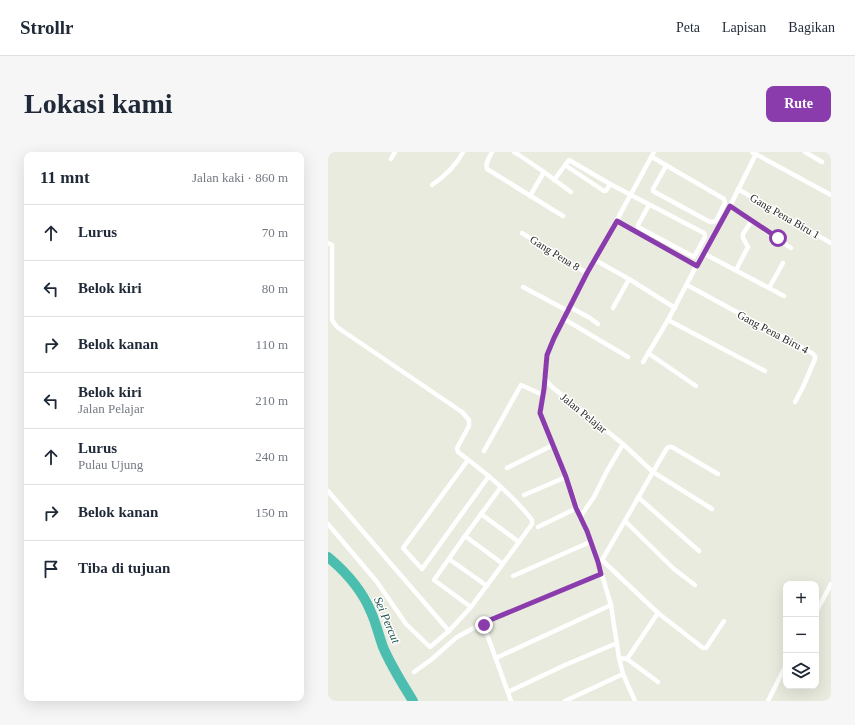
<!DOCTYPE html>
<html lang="id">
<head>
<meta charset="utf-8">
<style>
  :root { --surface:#fff; --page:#f6f6f7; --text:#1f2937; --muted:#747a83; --line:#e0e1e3; --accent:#8a3cac }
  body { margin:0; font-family:Georgia,serif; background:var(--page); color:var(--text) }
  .controls { position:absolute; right:12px; bottom:12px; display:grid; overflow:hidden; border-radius:8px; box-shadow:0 4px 16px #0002 }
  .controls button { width:36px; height:36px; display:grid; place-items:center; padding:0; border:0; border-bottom:1px solid var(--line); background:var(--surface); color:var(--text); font:20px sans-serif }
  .stop { position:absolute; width:12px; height:12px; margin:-9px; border:3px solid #8a3cac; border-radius:50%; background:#fff }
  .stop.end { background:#8a3cac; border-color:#fff; box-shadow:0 1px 4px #0008 }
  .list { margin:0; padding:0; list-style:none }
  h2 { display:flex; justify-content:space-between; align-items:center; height:52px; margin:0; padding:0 16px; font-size:17px }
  h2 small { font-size:13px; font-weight:400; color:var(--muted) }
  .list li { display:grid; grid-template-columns:26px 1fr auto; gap:12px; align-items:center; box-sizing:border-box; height:56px; padding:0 16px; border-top:1px solid var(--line) }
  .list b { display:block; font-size:15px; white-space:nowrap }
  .list p { margin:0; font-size:13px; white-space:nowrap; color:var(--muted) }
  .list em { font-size:13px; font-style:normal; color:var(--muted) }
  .icon { flex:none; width:22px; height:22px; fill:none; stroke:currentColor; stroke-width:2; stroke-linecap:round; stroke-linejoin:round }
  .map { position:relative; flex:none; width:503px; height:549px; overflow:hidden; border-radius:8px }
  header { display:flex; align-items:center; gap:24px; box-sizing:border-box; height:56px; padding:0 20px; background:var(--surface); border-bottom:1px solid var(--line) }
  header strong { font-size:19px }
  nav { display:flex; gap:22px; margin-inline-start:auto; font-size:14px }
  .intro { display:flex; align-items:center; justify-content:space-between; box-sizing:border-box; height:96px; padding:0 24px }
  h1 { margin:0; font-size:28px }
  .button { padding:10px 18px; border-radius:8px; background:var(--accent); color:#fff; font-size:14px; font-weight:700 }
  main { display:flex; gap:24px; padding:0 24px }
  aside { flex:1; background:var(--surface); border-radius:8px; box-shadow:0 4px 16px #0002 }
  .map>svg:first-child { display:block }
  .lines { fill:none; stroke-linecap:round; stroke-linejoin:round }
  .river { stroke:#4bbeb0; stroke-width:10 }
  .street { stroke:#fff; stroke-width:4.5 }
  .route { stroke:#8a3cac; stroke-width:5 }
  .labels { text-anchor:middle; stroke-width:3; stroke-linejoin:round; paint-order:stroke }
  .street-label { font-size:11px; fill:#272823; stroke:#fff }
  .water-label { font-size:12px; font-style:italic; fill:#24554f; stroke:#fff }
</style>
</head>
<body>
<header>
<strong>Strollr</strong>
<nav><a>Peta</a><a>Lapisan</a><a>Bagikan</a></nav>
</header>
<div class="intro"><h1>Lokasi kami</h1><a class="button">Rute</a></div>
<main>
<aside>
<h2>11 mnt<small>Jalan kaki · 860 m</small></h2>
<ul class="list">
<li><svg class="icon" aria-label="ahead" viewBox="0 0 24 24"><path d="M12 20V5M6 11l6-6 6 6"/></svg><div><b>Lurus</b></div><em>70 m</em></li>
<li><svg class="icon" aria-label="left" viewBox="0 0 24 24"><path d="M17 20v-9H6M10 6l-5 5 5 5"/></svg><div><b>Belok kiri</b></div><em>80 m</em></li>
<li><svg class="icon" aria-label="right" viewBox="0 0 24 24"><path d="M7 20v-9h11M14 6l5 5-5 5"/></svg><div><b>Belok kanan</b></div><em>110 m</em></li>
<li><svg class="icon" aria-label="left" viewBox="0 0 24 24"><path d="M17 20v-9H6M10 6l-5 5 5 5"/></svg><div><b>Belok kiri</b><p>Jalan Pelajar</p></div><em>210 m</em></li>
<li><svg class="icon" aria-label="ahead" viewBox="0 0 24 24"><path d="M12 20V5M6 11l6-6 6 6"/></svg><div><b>Lurus</b><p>Pulau Ujung</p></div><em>240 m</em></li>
<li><svg class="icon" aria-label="right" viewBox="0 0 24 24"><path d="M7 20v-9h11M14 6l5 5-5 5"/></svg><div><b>Belok kanan</b></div><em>150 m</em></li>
<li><svg class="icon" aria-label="arrive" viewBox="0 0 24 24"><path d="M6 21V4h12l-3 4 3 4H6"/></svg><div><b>Tiba di tujuan</b></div></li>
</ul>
</aside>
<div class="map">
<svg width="503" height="549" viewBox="0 0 503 549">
  <rect width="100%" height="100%" fill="#e8ebdd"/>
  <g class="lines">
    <path class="river" d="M0,405C18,420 34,438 43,460C48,471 51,484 55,495C63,514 74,531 85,549"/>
    <g class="street">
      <path d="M164,0C161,6 157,11 159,17L235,64"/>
      <path d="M186,0L191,3L216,20"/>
      <path d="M424,0L503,43"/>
      <path d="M477,0L494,10"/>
      <path d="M324,5L396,47L397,51L388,69L385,70H382L325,39V37L338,14"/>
      <path d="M63,7L67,0"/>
      <path d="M237,13L276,39H278L282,32"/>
      <path d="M226,28L241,8L282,32L376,81L377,83V85L366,105L310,75V73L321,53"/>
      <path d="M104,33C117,24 128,14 135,0"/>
      <path d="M410,37L503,91"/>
      <path d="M202,44L216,20L243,40"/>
      <path d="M402,54L463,96"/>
      <path d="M289,69L369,114"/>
      <path d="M194,81L259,121"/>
      <path d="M0,91L4,93V168L9,175L134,260L141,268V274L129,296L130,300C157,320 184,342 204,368V372L191,390L143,455L106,428L137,384L173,335"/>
      <path d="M375,101L456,144"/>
      <path d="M267,108L301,127L347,156"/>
      <path d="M408,118L420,95L415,86V82L424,68"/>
      <path d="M359,133L484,201L487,204V207L475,235L467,250"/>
      <path d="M195,135L240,159"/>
      <path d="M441,136L455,111"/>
      <path d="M242,155L262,166L270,172"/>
      <path d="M285,156L301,127"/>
      <path d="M236,167L300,205"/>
      <path d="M340,168L437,219"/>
      <path d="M320,201L368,234"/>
      <path d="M315,210L340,168L375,101L402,54L428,2"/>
      <path d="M216,226L224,235L295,292L325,320L384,357"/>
      <path d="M156,299L193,233L215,243"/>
      <path d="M140,308L75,396L94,417L161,324"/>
      <path d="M179,316L225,293"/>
      <path d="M0,339L121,479"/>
      <path d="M196,343L238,325"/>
      <path d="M310,345L371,399"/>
      <path d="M153,362L191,390"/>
      <path d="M252,365L266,345L279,319L295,292"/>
      <path d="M297,369L346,417L367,433"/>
      <path d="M0,372L49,430L78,472L102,495L121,479L143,455"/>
      <path d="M210,375L249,356"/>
      <path d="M137,384L175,412"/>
      <path d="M121,407L159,434"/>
      <path d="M274,408L330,461L375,496H378L396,469"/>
      <path d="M270,410L274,408C296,371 317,333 339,296L341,295H344L390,322"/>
      <path d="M185,424L262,390"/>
      <path d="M488,460L503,432"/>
      <path d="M155,471L183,549"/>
      <path d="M168,506L283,453"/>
      <path d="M291,506L299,507L330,461"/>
      <path d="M299,507L330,530"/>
      <path d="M86,520L104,507L129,485L155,471L273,422"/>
      <path d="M180,540L237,513L289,491"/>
      <path d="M237,549L295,522"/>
      <path d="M307,549L295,522L291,506L283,453L270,410L259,379L249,356L238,325L212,261L216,237L219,203L226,186L259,121L267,108L326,0"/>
      <path d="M440,549L458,513"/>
    </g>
  </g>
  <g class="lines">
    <path class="route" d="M156,473L155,471L273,422L270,410L259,379L248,356L238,325L212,261L216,237L219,203L226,186L259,121L289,69L369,114L402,54L450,86"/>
  </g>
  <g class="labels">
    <g class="street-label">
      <text transform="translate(457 64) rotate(30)" y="4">Gang Pena Biru 1</text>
      <text transform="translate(227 101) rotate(32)" y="4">Gang Pena 8</text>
      <text transform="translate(445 180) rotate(28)" y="4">Gang Pena Biru 4</text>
      <text transform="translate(256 261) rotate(39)" y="4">Jalan Pelajar</text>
    </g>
    <g class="water-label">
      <text transform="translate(59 468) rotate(67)" y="4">Sei Percut</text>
    </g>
  </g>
</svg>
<div class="controls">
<button>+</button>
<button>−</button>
<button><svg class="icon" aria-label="layers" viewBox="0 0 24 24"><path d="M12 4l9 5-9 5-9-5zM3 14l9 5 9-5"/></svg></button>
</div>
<div class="stop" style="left:450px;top:86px"></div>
<div class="stop end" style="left:156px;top:473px"></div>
</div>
</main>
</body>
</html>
